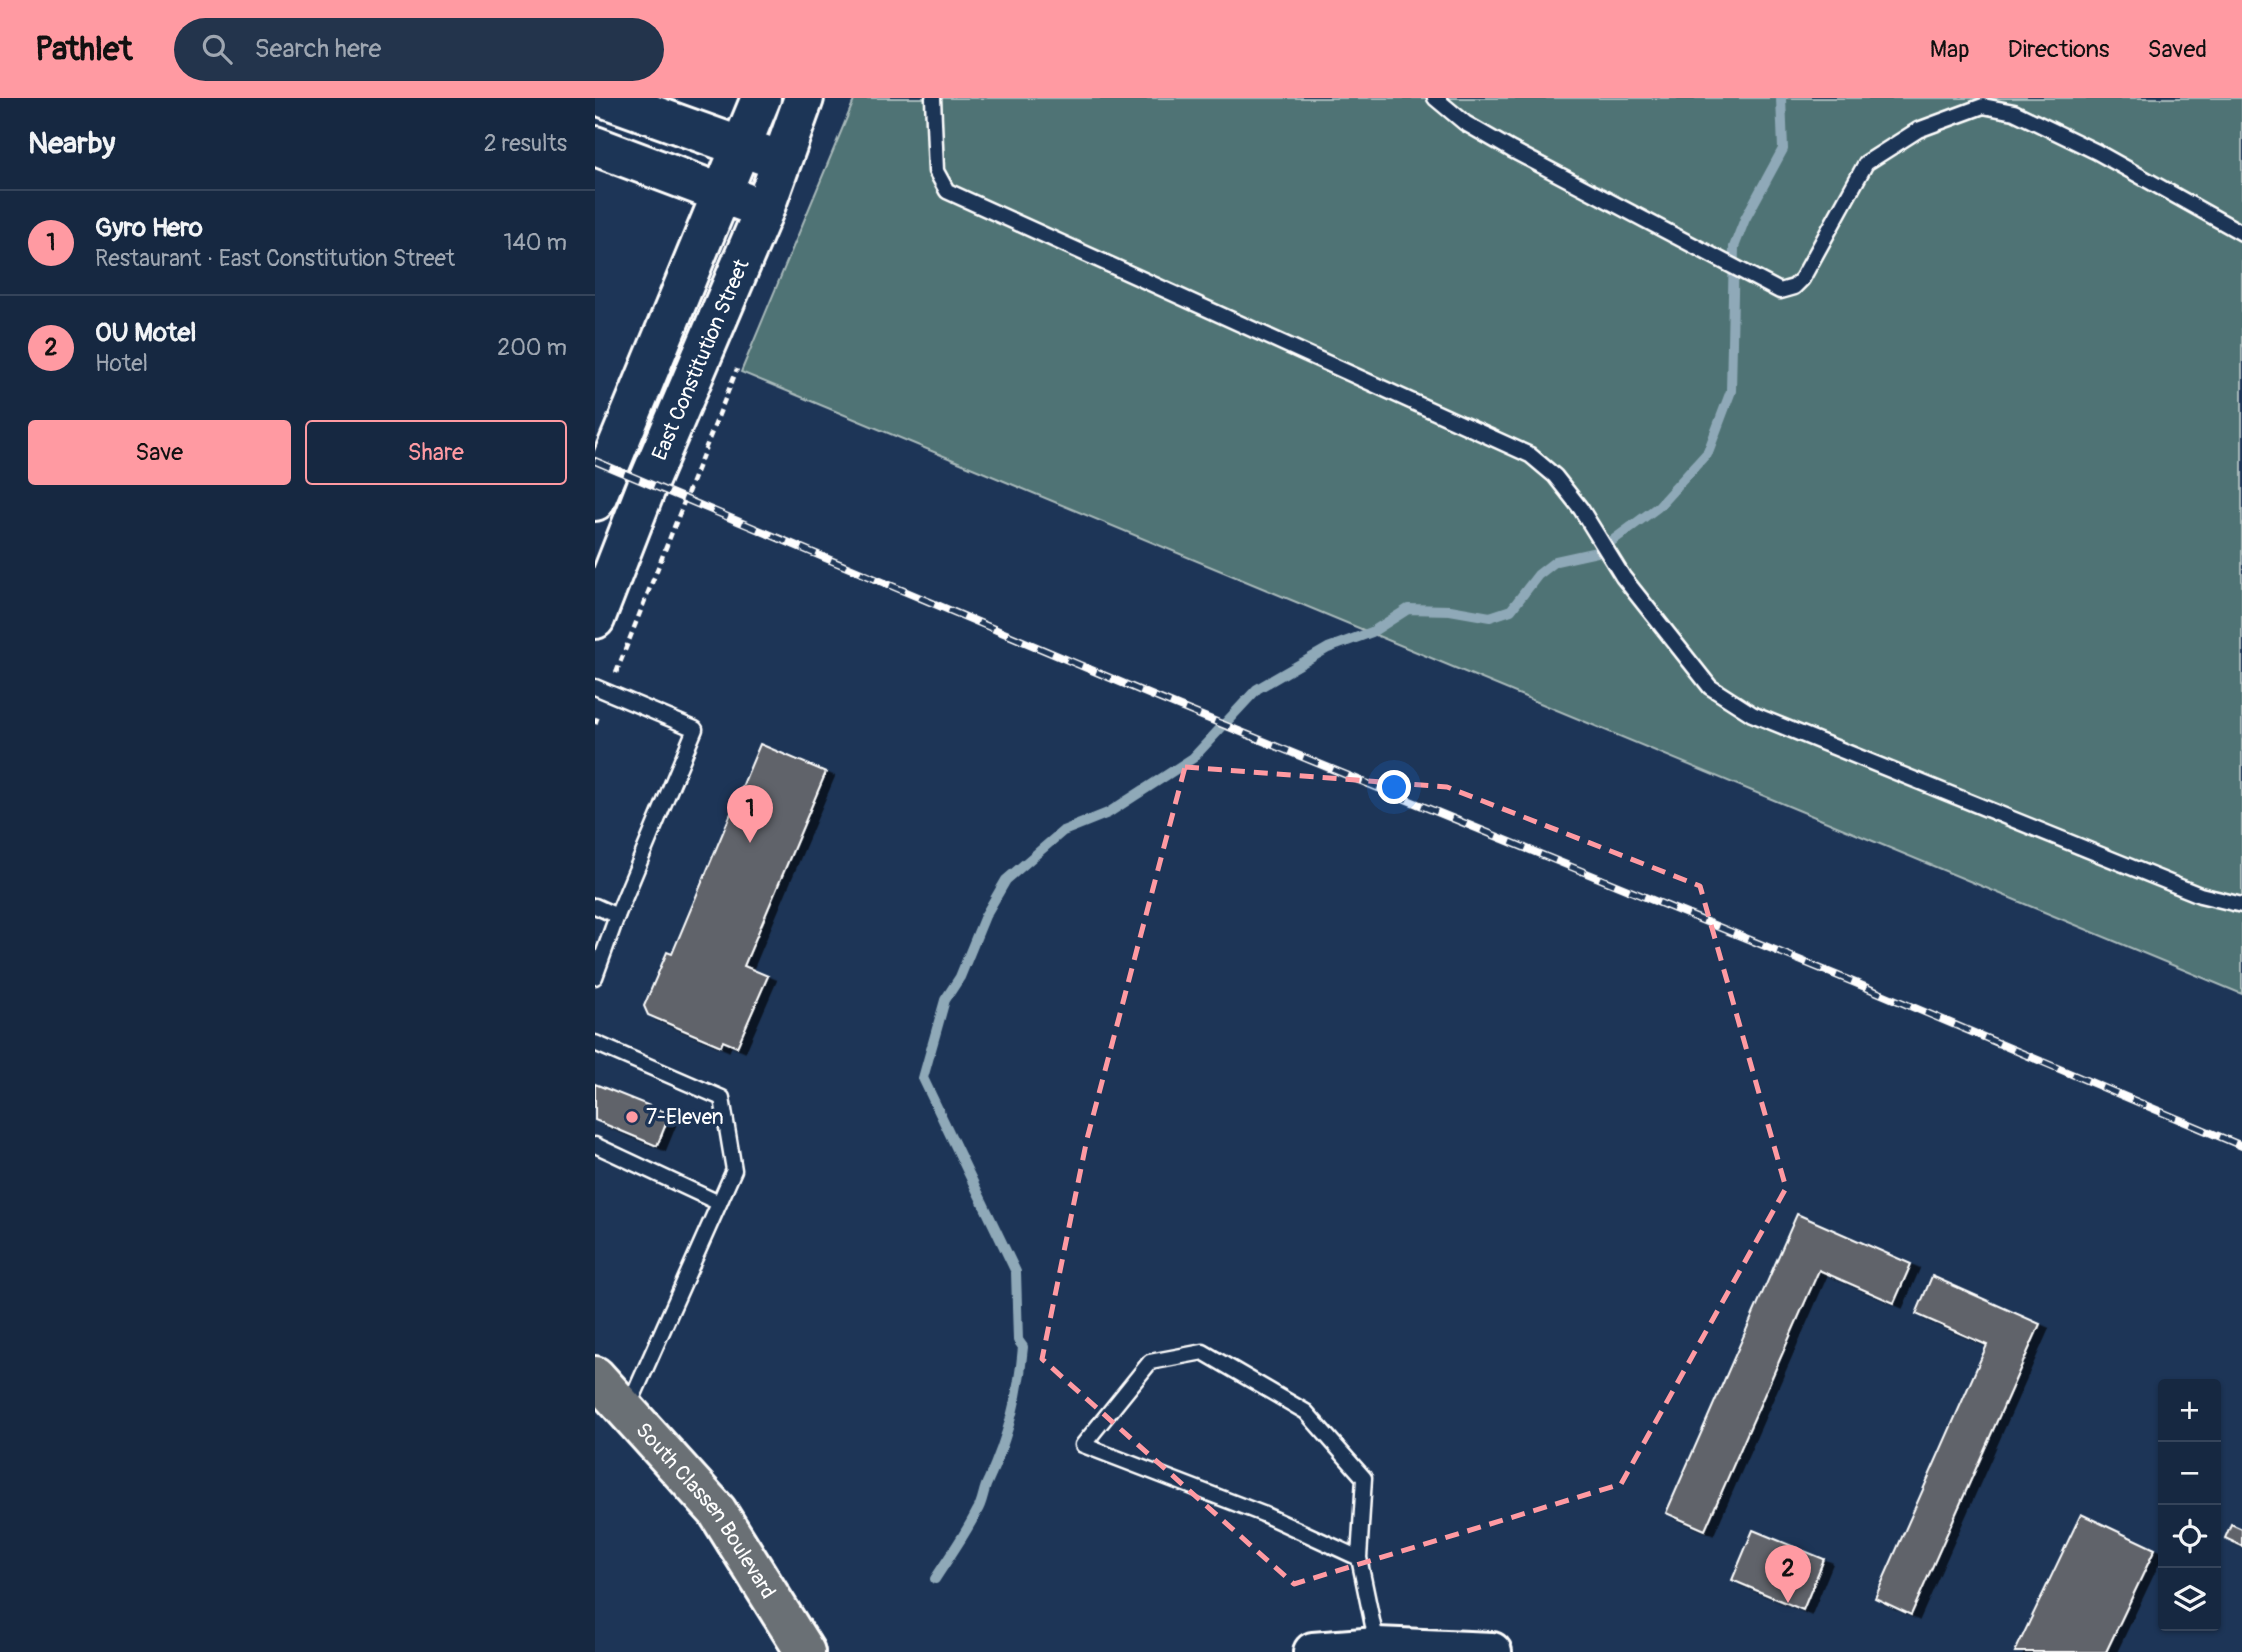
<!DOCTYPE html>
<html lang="en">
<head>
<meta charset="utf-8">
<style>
  :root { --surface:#162841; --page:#23344c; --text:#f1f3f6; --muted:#9ea6b1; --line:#35445a; --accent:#ff9aa2 }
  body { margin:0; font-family:Pangolin,sans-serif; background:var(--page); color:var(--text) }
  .controls { position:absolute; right:21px; bottom:21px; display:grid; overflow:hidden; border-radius:7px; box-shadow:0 2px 5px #0004 }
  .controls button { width:63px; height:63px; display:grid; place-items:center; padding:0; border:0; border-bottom:2px solid var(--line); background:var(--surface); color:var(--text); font:35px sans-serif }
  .you { position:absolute; left:800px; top:690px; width:24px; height:24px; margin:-18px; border:5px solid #fff; border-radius:50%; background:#1a73e8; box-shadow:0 0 0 10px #1a73e833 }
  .badge { display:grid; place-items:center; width:46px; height:46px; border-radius:50%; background:var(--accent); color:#111; font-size:23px; font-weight:700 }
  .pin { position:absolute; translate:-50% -58px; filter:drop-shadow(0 2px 4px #0008) }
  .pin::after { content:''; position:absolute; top:37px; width:24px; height:21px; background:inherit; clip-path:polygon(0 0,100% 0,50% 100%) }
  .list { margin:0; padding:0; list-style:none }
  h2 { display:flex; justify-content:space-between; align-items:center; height:91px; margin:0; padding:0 28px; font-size:30px }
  h2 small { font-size:23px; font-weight:400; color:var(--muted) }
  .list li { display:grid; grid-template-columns:46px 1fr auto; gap:21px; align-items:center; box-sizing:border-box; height:105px; padding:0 28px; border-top:2px solid var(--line) }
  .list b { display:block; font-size:26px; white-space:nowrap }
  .list p { margin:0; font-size:23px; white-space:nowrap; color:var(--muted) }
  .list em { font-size:23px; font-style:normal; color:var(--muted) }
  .actions { display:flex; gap:14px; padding:21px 28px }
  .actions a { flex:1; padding:16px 0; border:2px solid var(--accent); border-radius:7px; text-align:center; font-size:24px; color:var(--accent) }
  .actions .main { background:var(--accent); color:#111 }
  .icon { flex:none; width:38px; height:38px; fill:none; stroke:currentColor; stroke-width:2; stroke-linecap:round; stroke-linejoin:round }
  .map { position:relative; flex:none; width:1647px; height:1554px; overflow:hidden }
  header { display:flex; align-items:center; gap:42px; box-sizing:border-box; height:98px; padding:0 35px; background:var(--accent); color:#111 }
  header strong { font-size:33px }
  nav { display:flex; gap:38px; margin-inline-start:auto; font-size:24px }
  .search { width:490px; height:63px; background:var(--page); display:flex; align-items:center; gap:18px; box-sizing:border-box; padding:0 24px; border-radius:38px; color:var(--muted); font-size:26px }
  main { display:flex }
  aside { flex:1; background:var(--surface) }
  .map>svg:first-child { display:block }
  .green { fill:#507374; stroke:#a8b9ba; stroke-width:2 }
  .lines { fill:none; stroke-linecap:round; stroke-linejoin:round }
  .stream { stroke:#8fa9b8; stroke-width:10 }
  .building { fill:#61646b; stroke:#fff; stroke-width:2; filter:url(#shadow) }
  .lane-casing { stroke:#fff; stroke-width:19 }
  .secondary-casing { stroke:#fff; stroke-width:44 }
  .primary-casing { stroke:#fff; stroke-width:44 }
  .path { stroke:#fff; stroke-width:4.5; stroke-dasharray:7 5; stroke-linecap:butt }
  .lane { stroke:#1d3557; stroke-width:14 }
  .secondary { stroke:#1d3557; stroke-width:38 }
  .primary { stroke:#6a7074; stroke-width:38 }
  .rail-casing { stroke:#fff; stroke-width:8 }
  .rail { stroke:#1d3557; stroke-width:5; stroke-dasharray:16; stroke-linecap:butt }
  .marked { fill:none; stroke:#ff9aa2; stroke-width:5; stroke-dasharray:14 9; stroke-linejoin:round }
  .poi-dot { fill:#ff9aa2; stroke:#1d3557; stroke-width:2.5 }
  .labels { text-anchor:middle; stroke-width:7; stroke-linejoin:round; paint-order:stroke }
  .street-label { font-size:21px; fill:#fff; stroke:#1d3557 }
  .poi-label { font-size:21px; fill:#fff; stroke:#1d3557; text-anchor:start }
</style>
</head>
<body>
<header>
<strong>Pathlet</strong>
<div class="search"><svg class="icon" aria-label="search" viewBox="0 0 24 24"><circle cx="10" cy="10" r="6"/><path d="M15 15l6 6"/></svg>Search here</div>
<nav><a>Map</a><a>Directions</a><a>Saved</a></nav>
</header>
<main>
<aside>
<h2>Nearby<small>2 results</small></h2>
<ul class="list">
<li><span class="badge">1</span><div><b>Gyro Hero</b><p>Restaurant · East Constitution Street</p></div><em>140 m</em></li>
<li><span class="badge">2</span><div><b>OU Motel</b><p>Hotel</p></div><em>200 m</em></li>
</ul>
<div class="actions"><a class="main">Save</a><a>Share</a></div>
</aside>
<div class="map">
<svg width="1647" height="1554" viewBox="0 0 1647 1554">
  <defs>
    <filter id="shadow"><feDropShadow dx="8" dy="4.5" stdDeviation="0" flood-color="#0009"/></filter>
  </defs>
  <rect width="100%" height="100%" fill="#1d3557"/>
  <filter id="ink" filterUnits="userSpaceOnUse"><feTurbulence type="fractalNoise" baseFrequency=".0143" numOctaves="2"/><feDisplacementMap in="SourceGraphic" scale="14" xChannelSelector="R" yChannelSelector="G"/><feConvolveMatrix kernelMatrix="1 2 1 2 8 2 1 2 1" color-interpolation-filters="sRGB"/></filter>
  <g filter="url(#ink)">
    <path class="green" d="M260,0H1647V896L146,274Z"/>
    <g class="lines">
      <path class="stream" d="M340,1481C354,1459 370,1437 382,1413C388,1404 388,1392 393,1383C413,1340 424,1297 428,1249L423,1242L421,1174L328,980L350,902L365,879L390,818L411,782L468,733L513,715L598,660L662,591L733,550L777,534L813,511L855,512L895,519L916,512L943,477L961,463L1002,454L1063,409L1113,354L1136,293L1139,149L1150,121L1188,51L1186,0"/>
    </g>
    <g class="building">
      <path d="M165,646L231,674L149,868L173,878L142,949L128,943L126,948L53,917L49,908L72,854L77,856Z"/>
      <path d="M0,986L75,1016L62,1048L0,1022Z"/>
      <path d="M1202,1116L1316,1166L1299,1205L1224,1172L1110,1432L1071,1415Z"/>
      <path d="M1337,1178L1445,1226L1316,1517L1280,1500L1392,1247L1321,1216Z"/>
      <path d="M1486,1416L1560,1451L1511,1554H1420Z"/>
      <path d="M1636,1426L1647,1431V1448L1630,1440Z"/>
      <path d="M1158,1432L1229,1461L1208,1512L1137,1482Z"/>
    </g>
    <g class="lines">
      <defs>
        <g id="lane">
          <path d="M338,0L341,73L352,93L935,357L960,378L986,411L1028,479L1115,589L1157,616L1605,797L1647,807"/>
          <path d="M840,0L870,25L917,52L1185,193L1199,189L1207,181L1271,65L1323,32L1388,8L1419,14L1502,54L1647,135"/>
          <path d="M0,589L100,631L22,818L0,879"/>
          <path d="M0,808L22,818"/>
          <path d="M0,945L127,1000L139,1072L33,1310"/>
          <path d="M0,1047L124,1105"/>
          <path d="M764,1460L769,1380L711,1314L608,1254L555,1264L488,1347L668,1416L764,1460L782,1547"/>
        </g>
        <g id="secondary">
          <path d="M10,0L169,57"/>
          <path d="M0,48L149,104"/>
          <path d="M0,403L166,0"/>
          <path id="s1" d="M0,521L53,385L169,112L209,0"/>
          <path d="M718,1554L782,1549L897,1554"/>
        </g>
        <g id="primary">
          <path id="s2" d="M0,1278L122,1413L210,1554"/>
        </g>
      </defs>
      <use href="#lane" class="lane-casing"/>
      <use href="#secondary" class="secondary-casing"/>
      <use href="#primary" class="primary-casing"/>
      <g class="path">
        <path d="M21,575L142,271"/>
        <path d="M0,626L4,615"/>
      </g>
      <use href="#lane" class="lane"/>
      <use href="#secondary" class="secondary"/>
      <use href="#primary" class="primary"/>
      <defs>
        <path id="rail" d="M0,363L563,600L1263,886L1647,1048"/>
      </defs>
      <use href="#rail" class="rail-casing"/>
      <use href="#rail" class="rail"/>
    </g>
  </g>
  <path class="marked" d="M590,669L852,689L1105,788L1191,1090L1026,1386L699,1486L447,1261L492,1041Z"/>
  <circle class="poi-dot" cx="37" cy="1019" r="7"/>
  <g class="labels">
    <g class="street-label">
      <text dy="7" stroke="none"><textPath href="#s1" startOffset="280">East Constitution Street</textPath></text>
      <text dy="7" stroke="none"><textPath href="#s2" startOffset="175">South Classen Boulevard</textPath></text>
    </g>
    <g class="poi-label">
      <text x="51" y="1026">7-Eleven</text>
    </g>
  </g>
</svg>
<div class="controls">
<button>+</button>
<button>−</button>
<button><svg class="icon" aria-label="locate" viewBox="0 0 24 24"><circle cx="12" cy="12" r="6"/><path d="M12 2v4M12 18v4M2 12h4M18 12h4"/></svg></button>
<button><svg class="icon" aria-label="layers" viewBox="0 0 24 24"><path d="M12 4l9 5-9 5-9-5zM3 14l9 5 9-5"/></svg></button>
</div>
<div class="you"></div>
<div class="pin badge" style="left:155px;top:745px">1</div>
<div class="pin badge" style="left:1193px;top:1505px">2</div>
</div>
</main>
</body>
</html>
